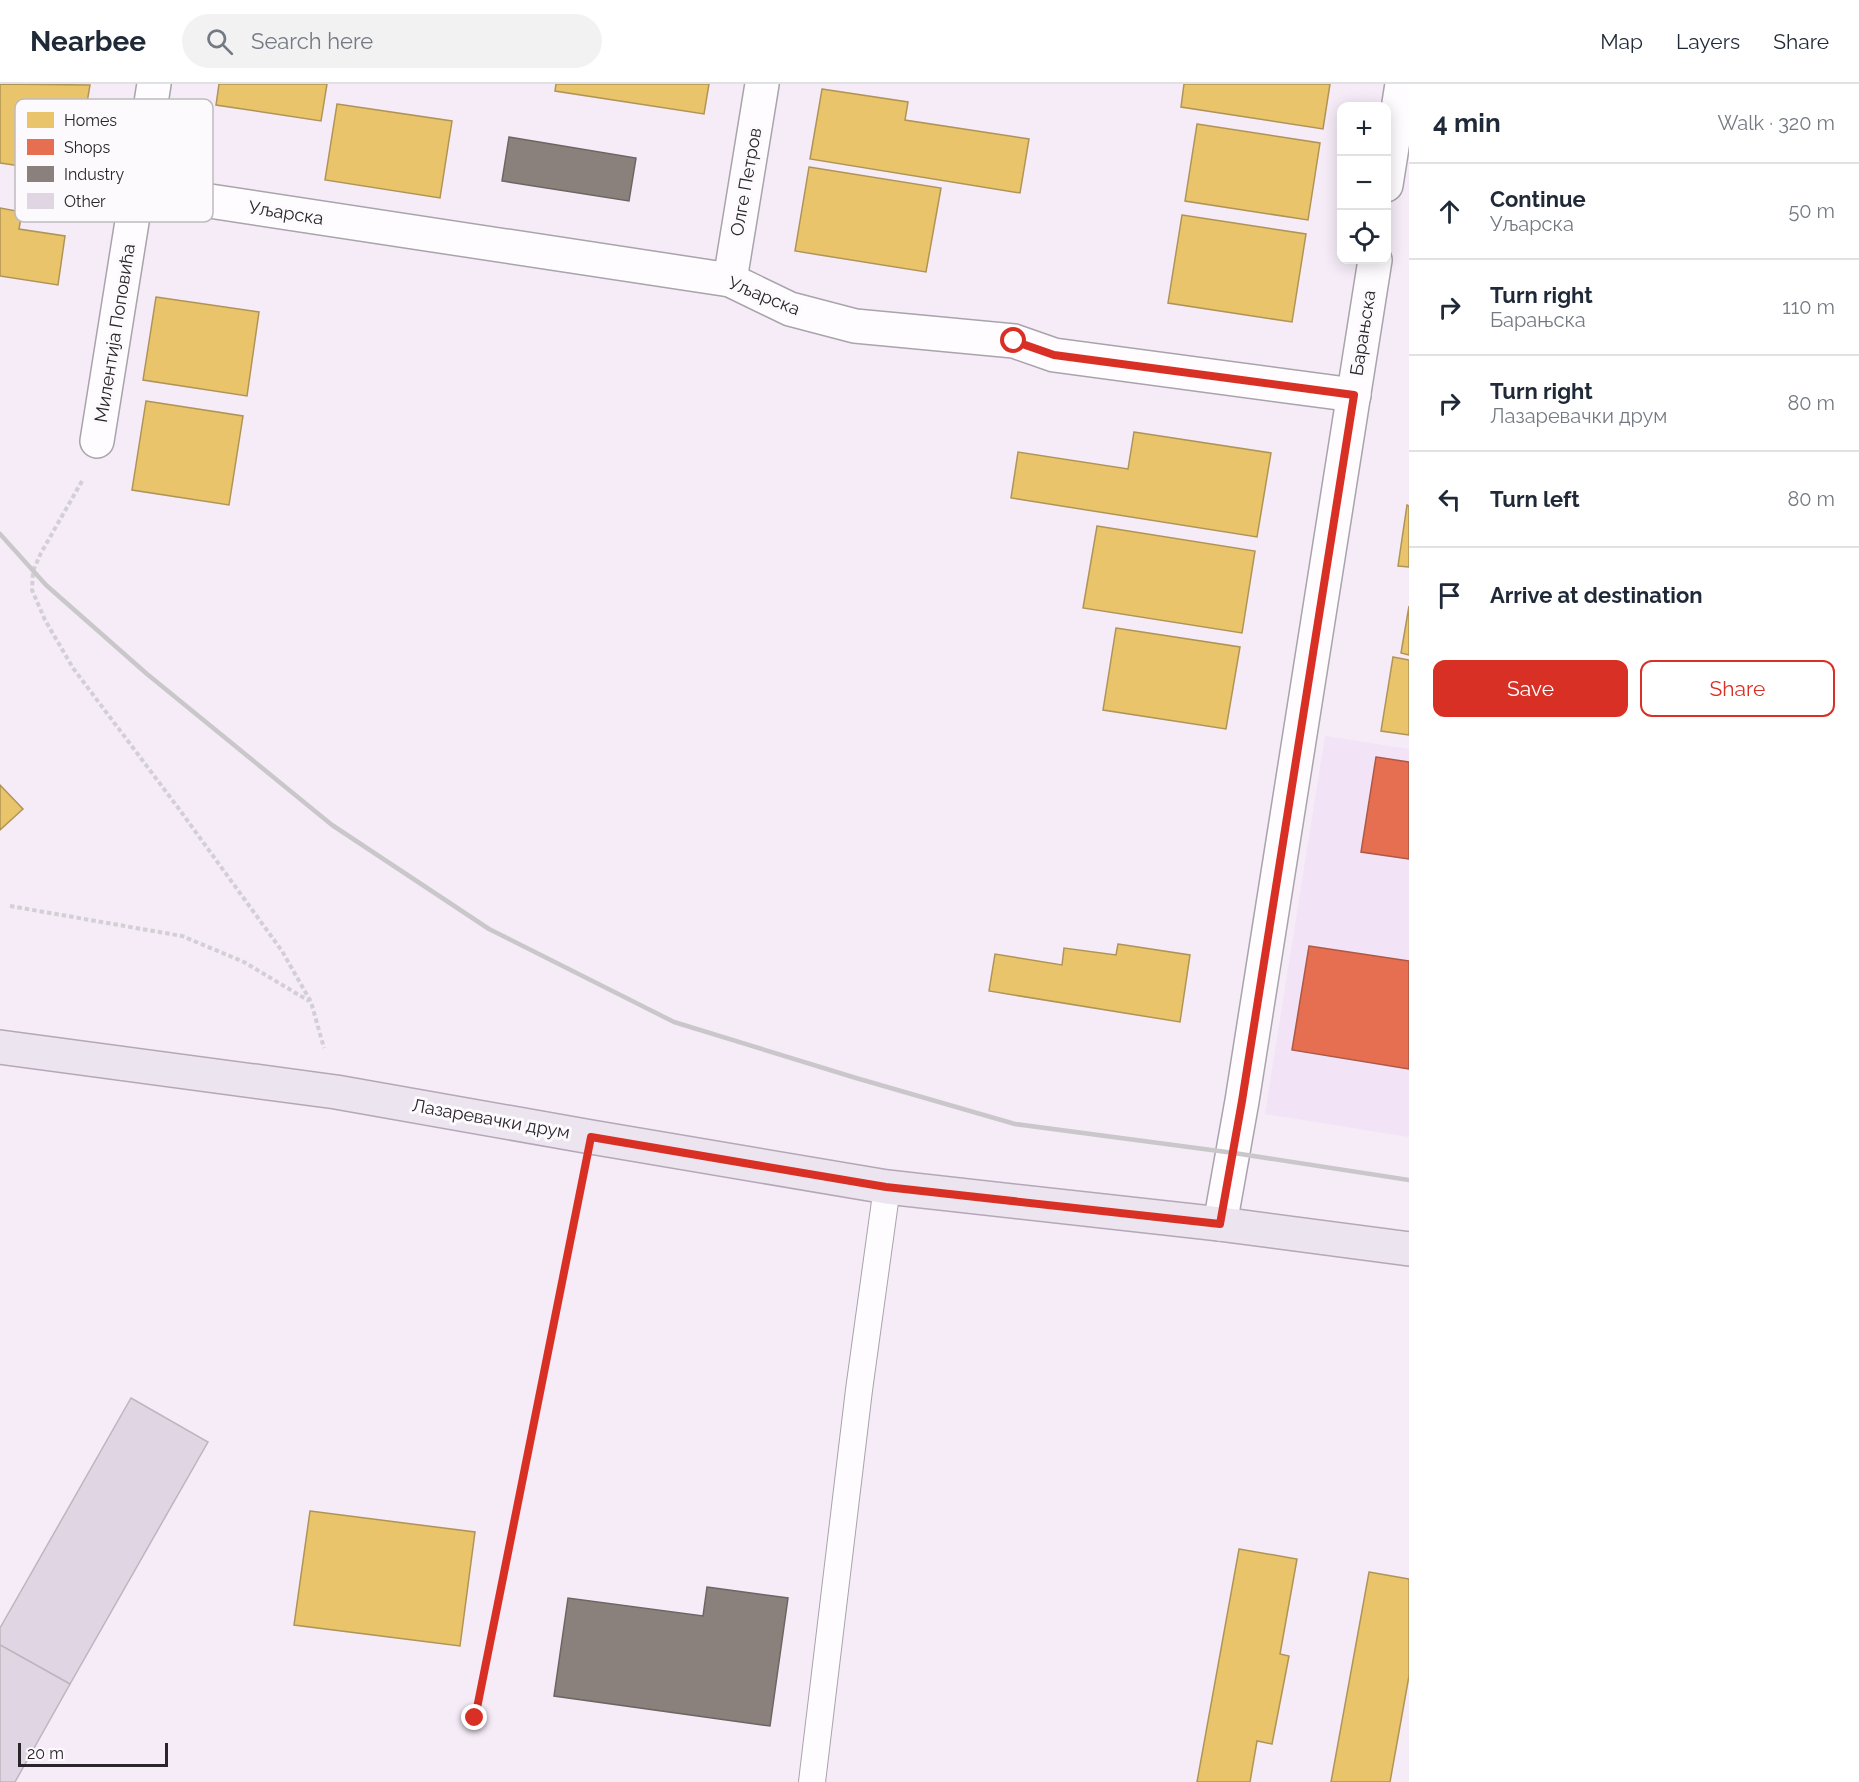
<!DOCTYPE html>
<html lang="en">
<head>
<meta charset="utf-8">
<style>
  :root { --surface:#fff; --page:#f2f2f3; --text:#1f2937; --muted:#747a83; --line:#e0e1e3; --accent:#d93025 }
  body { margin:0; font-family:Raleway,sans-serif; background:var(--page); color:var(--text) }
  .controls { position:absolute; right:18px; top:18px; display:grid; overflow:hidden; border-radius:12px; box-shadow:0 3px 15px #0003 }
  .controls button { width:54px; height:54px; display:grid; place-items:center; padding:0; border:0; border-bottom:2px solid var(--line); background:var(--surface); color:var(--text); font:30px sans-serif }
  .scale { position:absolute; left:18px; bottom:15px; width:150px; box-sizing:border-box; padding-left:6px; border:3px solid #2a242b; border-top:0; font-size:16px; line-height:21px; white-space:nowrap; color:#2a242b; -webkit-text-stroke:4px #fdfafe; paint-order:stroke }
  .stop { position:absolute; width:18px; height:18px; margin:-14px; border:4px solid #d93025; border-radius:50%; background:#fff }
  .stop.end { background:#d93025; border-color:#fff; box-shadow:0 2px 6px #0008 }
  .list { margin:0; padding:0; list-style:none }
  h2 { display:flex; justify-content:space-between; align-items:center; height:78px; margin:0; padding:0 24px; font-size:26px }
  h2 small { font-size:20px; font-weight:400; color:var(--muted) }
  .list li { display:grid; grid-template-columns:39px 1fr auto; gap:18px; align-items:center; box-sizing:border-box; height:96px; padding:0 24px; border-top:2px solid var(--line) }
  .list b { display:block; font-size:22px; white-space:nowrap }
  .list p { margin:0; font-size:20px; white-space:nowrap; color:var(--muted) }
  .list em { font-size:20px; font-style:normal; color:var(--muted) }
  .actions { display:flex; gap:12px; padding:18px 24px }
  .actions a { flex:1; padding:14px 0; border:2px solid var(--accent); border-radius:12px; text-align:center; font-size:21px; color:var(--accent) }
  .actions .main { background:var(--accent); color:#fff }
  .icon { flex:none; width:33px; height:33px; fill:none; stroke:currentColor; stroke-width:2; stroke-linecap:round; stroke-linejoin:round }
  .map { position:relative; flex:none; width:1409px; height:1698px; overflow:hidden }
  header { display:flex; align-items:center; gap:36px; box-sizing:border-box; height:84px; padding:0 30px; background:var(--surface); border-bottom:2px solid var(--line) }
  header strong { font-size:28px }
  nav { display:flex; gap:33px; margin-inline-start:auto; font-size:21px }
  .search { width:420px; height:54px; background:var(--page); display:flex; align-items:center; gap:15px; box-sizing:border-box; padding:0 21px; border-radius:33px; color:var(--muted); font-size:22px }
  main { display:flex }
  aside { flex:1; background:var(--surface) }
  .map>svg:first-child { display:block }
  .built { fill:#f2e3f6 }
  .homes { fill:#e9c46a; stroke:#b09457; stroke-width:1.5 }
  .shops { fill:#e76f51; stroke:#ae5846; stroke-width:1.5 }
  .industry { fill:#8a817c; stroke:#6d6564; stroke-width:1.5 }
  .building { fill:#e0d5e3; stroke:#bcb6be; stroke-width:1.5 }
  .lines { fill:none; stroke-linecap:round; stroke-linejoin:round }
  .lane-casing { stroke:#a9a3ab; stroke-width:28 }
  .street-casing { stroke:#a9a3ab; stroke-width:36 }
  .primary-casing { stroke:#b5a6b8; stroke-width:36 }
  .path { stroke:#d2d0d4; stroke-width:4; stroke-dasharray:4.5 3; stroke-linecap:butt }
  .lane { stroke:#fefcfe; stroke-width:26 }
  .street { stroke:#fefcfe; stroke-width:33 }
  .primary { stroke:#ece5ef; stroke-width:33 }
  .rail { stroke:#cac7ca; stroke-width:4.5 }
  .route { stroke:#d93025; stroke-width:8 }
  .labels { text-anchor:middle; stroke-width:6; stroke-linejoin:round; paint-order:stroke }
  .street-label { font-size:18px; fill:#2a242b; stroke:#fdfafe }
  .key { fill:#fdfafe; stroke:#bebabf; stroke-width:1.5 }
  .key-label { font-size:16px; fill:#2a242b }
</style>
</head>
<body>
<header>
<strong>Nearbee</strong>
<div class="search"><svg class="icon" aria-label="search" viewBox="0 0 24 24"><circle cx="10" cy="10" r="6"/><path d="M15 15l6 6"/></svg>Search here</div>
<nav><a>Map</a><a>Layers</a><a>Share</a></nav>
</header>
<main>
<div class="map">
<svg width="1409" height="1698" viewBox="0 0 1409 1698">
  <rect width="100%" height="100%" fill="#f5ecf7"/>
  <path class="built" d="M1325,652L1409,665V1053L1265,1030Z"/>
  <g class="homes">
    <path d="M0,0L90,1L75,90L0,79Z"/>
    <path d="M219,0H327L321,37L216,21Z"/>
    <path d="M556,0H709L704,30L555,7Z"/>
    <path d="M1184,0H1330L1323,45L1181,23Z"/>
    <path d="M822,5L908,18L905,36L1029,55L1020,109L810,75Z"/>
    <path d="M337,20L452,37L440,114L325,96Z"/>
    <path d="M1197,40L1320,59L1308,136L1185,117Z"/>
    <path d="M809,83L941,104L926,188L795,167Z"/>
    <path d="M0,124L22,128L19,145L65,152L58,201L0,192Z"/>
    <path d="M1182,131L1306,150L1292,238L1168,219Z"/>
    <path d="M156,213L259,228L247,312L143,296Z"/>
    <path d="M146,317L243,332L229,421L132,406Z"/>
    <path d="M1134,348L1271,369L1257,453L1011,414L1018,368L1128,385Z"/>
    <path d="M1407,421L1409,422V483L1398,482Z"/>
    <path d="M1097,442L1255,467L1242,549L1083,524Z"/>
    <path d="M1409,522V571L1401,569Z"/>
    <path d="M1116,544L1240,563L1226,645L1103,626Z"/>
    <path d="M1393,573L1409,576V651L1381,647Z"/>
    <path d="M0,701L23,725L0,746Z"/>
    <path d="M1118,860L1190,871L1180,938L989,907L995,870L1062,881L1064,864L1116,871Z"/>
    <path d="M310,1427L475,1448L460,1562L294,1541Z"/>
    <path d="M1239,1465L1297,1475L1280,1570L1289,1572L1272,1660L1257,1657L1250,1698H1197Z"/>
    <path d="M1369,1488L1409,1495V1592L1390,1698H1331Z"/>
  </g>
  <g class="shops">
    <path d="M1376,673L1409,678V775L1361,768Z"/>
    <path d="M1309,862L1409,877V985L1292,966Z"/>
  </g>
  <g class="industry">
    <path d="M509,53L636,74L629,117L502,97Z"/>
    <path d="M707,1503L788,1514L770,1642L554,1612L568,1514L703,1532Z"/>
  </g>
  <g class="building">
    <path d="M131,1314L208,1358L70,1600L0,1561V1544Z"/>
    <path d="M0,1561L70,1600L15,1698H0Z"/>
  </g>
  <g class="lines">
    <defs>
      <path id="lane" d="M812,1698L859,1306L887,1103"/>
      <g id="street">
        <path d="M1386,101L1402,0"/>
        <path d="M137,106L730,196L790,225L855,242L1014,257L1054,271L1354,311"/>
        <path d="M730,196L762,0"/>
        <path d="M97,357L154,0"/>
        <path d="M1220,1140L1242,1017L1375,176"/>
      </g>
      <path id="primary" d="M0,963L336,1008L591,1053L887,1103L1220,1140L1409,1165"/>
    </defs>
    <use href="#lane" class="lane-casing"/>
    <use href="#street" class="street-casing"/>
    <use href="#primary" class="primary-casing"/>
    <g class="path">
      <path d="M82,397L41,469L33,487L32,506L45,536L73,584L179,725L282,867L311,918L324,964"/>
      <path d="M10,822L182,852L244,878L309,917"/>
      <path d="M475,1634L582,1095"/>
    </g>
    <use href="#lane" class="lane"/>
    <use href="#street" class="street"/>
    <use href="#primary" class="primary"/>
    <path class="rail" d="M0,450L46,501L147,590L332,741L489,845L674,938L856,994L1015,1040L1234,1069L1409,1096"/>
  </g>
  <g class="lines">
    <path class="route" d="M475,1634L591,1053L886,1103L1220,1140L1242,1017L1354,311L1054,271L1014,257"/>
  </g>
  <g class="labels">
    <g class="street-label">
      <text transform="translate(746 98) rotate(-80)" y="6">Олге Петров</text>
      <text transform="translate(286 129) rotate(9)" y="6">Уљарска</text>
      <text transform="translate(764 212) rotate(22)" y="6">Уљарска</text>
      <text transform="translate(115 249) rotate(-81)" y="6">Милентија Поповића</text>
      <text transform="translate(1363 249) rotate(-81)" y="6">Барањска</text>
      <text transform="translate(491 1035) rotate(10)" y="6">Лазаревачки друм</text>
    </g>
  </g>
  <rect x="15" y="15" width="198" height="123" rx="9" class="key"/>
  <rect x="27" y="28" width="27" height="16" fill="#e9c46a"/>
  <rect x="27" y="55" width="27" height="16" fill="#e76f51"/>
  <rect x="27" y="82" width="27" height="16" fill="#8a817c"/>
  <rect x="27" y="109" width="27" height="16" fill="#e0d5e3"/>
  <g class="key-label">
    <text x="64" y="42">Homes</text>
    <text x="64" y="69">Shops</text>
    <text x="64" y="96">Industry</text>
    <text x="64" y="123">Other</text>
  </g>
</svg>
<div class="controls">
<button>+</button>
<button>−</button>
<button><svg class="icon" aria-label="locate" viewBox="0 0 24 24"><circle cx="12" cy="12" r="6"/><path d="M12 2v4M12 18v4M2 12h4M18 12h4"/></svg></button>
</div>
<div class="scale">20 m</div>
<div class="stop" style="left:1014px;top:257px"></div>
<div class="stop end" style="left:475px;top:1634px"></div>
</div>
<aside>
<h2>4 min<small>Walk · 320 m</small></h2>
<ul class="list">
<li><svg class="icon" aria-label="ahead" viewBox="0 0 24 24"><path d="M12 20V5M6 11l6-6 6 6"/></svg><div><b>Continue</b><p>Уљарска</p></div><em>50 m</em></li>
<li><svg class="icon" aria-label="right" viewBox="0 0 24 24"><path d="M7 20v-9h11M14 6l5 5-5 5"/></svg><div><b>Turn right</b><p>Барањска</p></div><em>110 m</em></li>
<li><svg class="icon" aria-label="right" viewBox="0 0 24 24"><path d="M7 20v-9h11M14 6l5 5-5 5"/></svg><div><b>Turn right</b><p>Лазаревачки друм</p></div><em>80 m</em></li>
<li><svg class="icon" aria-label="left" viewBox="0 0 24 24"><path d="M17 20v-9H6M10 6l-5 5 5 5"/></svg><div><b>Turn left</b></div><em>80 m</em></li>
<li><svg class="icon" aria-label="arrive" viewBox="0 0 24 24"><path d="M6 21V4h12l-3 4 3 4H6"/></svg><div><b>Arrive at destination</b></div></li>
</ul>
<div class="actions"><a class="main">Save</a><a>Share</a></div>
</aside>
</main>
</body>
</html>
